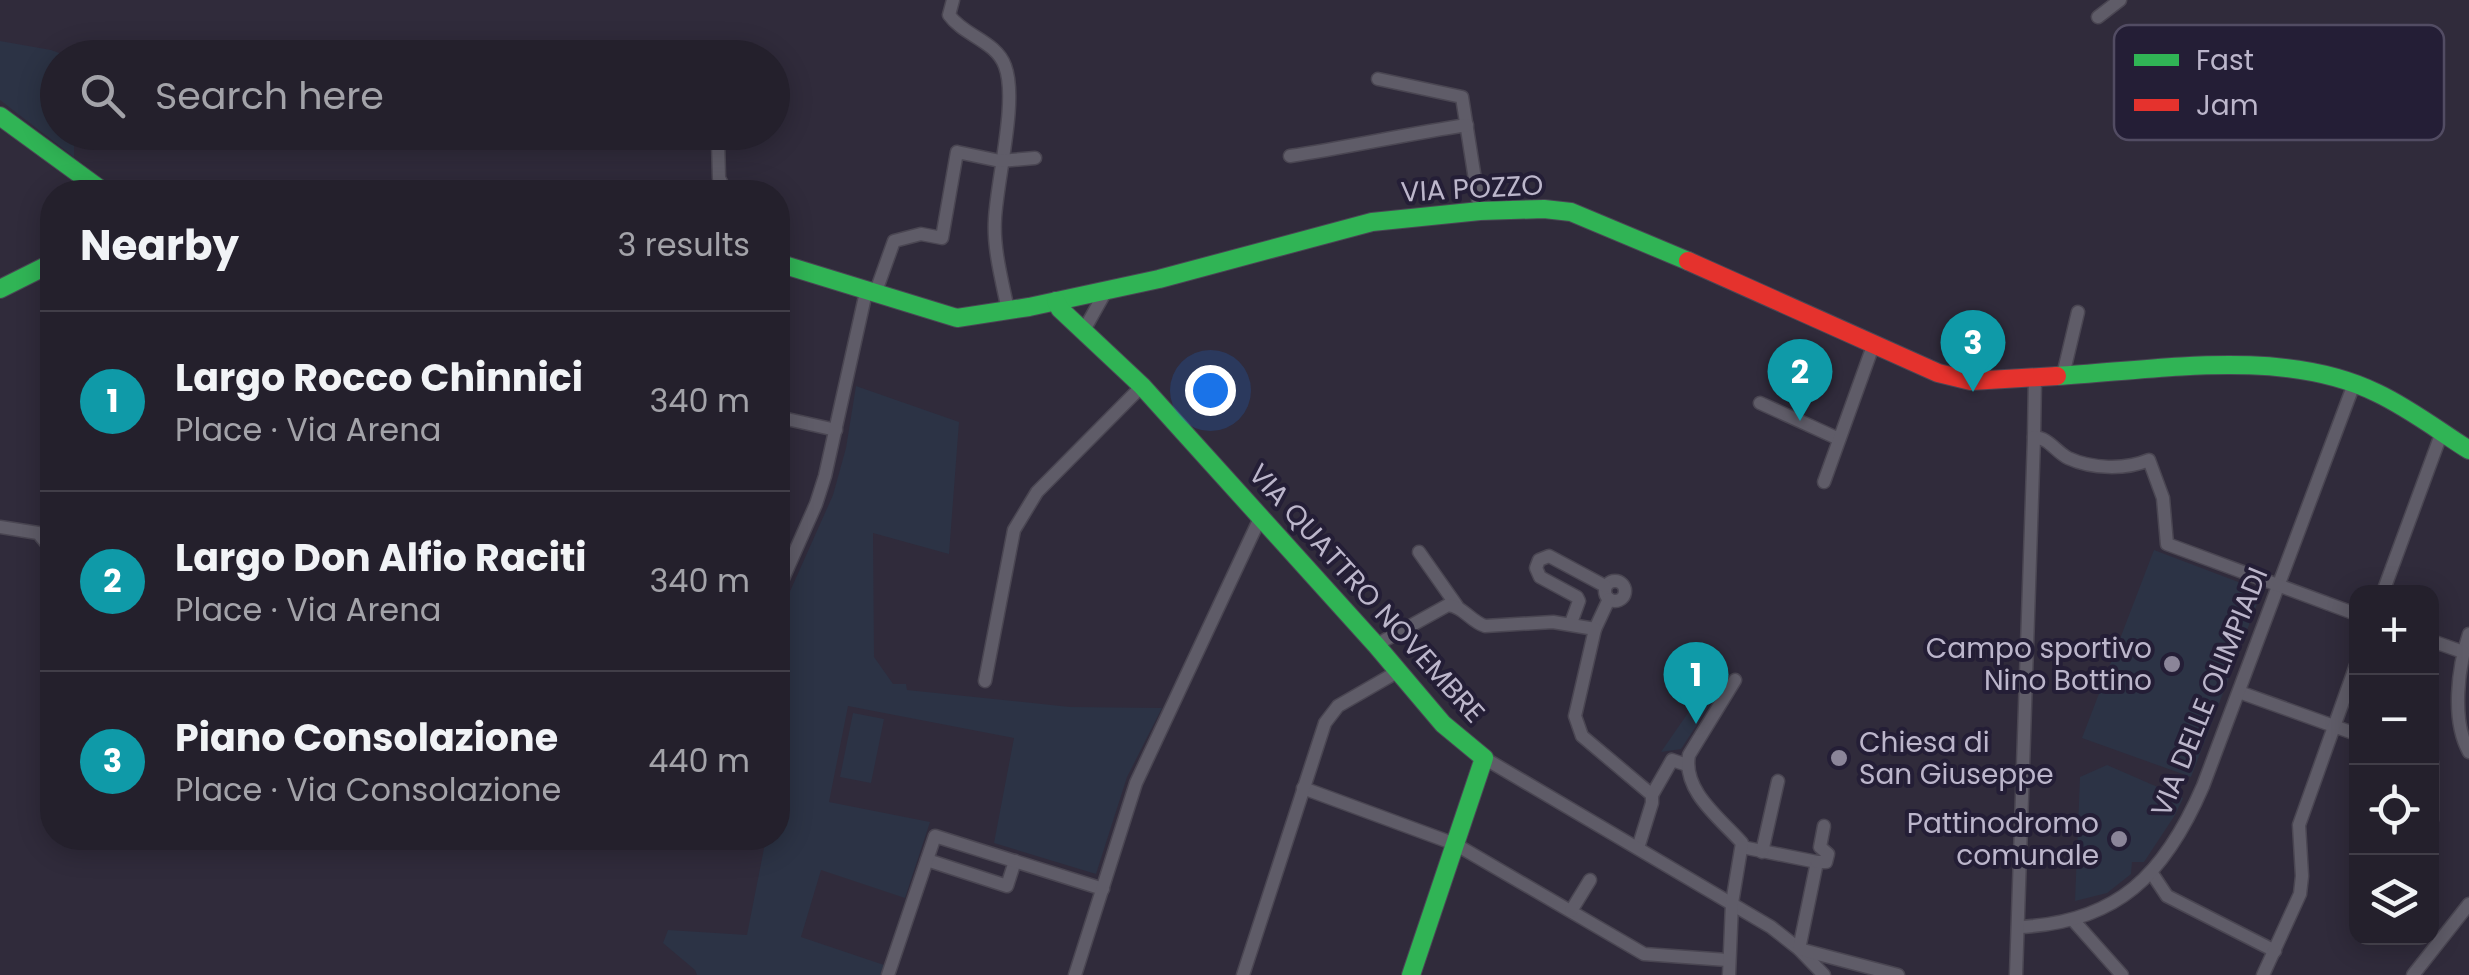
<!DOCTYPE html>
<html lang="en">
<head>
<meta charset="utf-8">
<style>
  :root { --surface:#24202c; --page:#2c2834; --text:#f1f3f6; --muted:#a3a3a9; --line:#413e48; --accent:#1a73e8 }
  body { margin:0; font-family:Poppins,sans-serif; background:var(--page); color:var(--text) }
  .controls { position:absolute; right:30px; bottom:30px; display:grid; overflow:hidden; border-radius:20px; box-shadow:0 5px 25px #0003 }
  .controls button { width:90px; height:90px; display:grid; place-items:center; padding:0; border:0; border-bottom:2px solid var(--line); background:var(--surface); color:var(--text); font:50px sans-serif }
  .you { position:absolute; left:1210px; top:390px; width:35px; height:35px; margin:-25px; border:8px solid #fff; border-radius:50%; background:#1a73e8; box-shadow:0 0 0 15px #1a73e833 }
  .badge { display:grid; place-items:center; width:65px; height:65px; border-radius:50%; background:var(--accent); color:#fff; font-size:32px; font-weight:700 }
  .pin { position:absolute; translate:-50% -82px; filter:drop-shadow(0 2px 5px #0008) }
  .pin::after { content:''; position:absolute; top:52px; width:35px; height:30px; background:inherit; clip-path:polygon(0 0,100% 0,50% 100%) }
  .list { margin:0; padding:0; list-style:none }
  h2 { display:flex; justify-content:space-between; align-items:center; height:130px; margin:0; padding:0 40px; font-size:42px }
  h2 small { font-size:32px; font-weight:400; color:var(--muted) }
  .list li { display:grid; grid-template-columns:65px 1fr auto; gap:30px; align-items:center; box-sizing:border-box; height:180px; padding:0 40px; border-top:2px solid var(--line) }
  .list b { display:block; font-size:38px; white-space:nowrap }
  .list p { margin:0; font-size:32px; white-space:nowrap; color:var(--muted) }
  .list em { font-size:32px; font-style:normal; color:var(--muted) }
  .icon { flex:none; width:55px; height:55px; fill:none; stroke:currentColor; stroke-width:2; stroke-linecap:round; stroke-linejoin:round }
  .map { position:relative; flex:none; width:2469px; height:975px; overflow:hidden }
  .search { position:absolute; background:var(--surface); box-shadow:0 5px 25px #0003; left:40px; top:40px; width:750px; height:110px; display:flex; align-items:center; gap:25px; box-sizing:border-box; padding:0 35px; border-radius:55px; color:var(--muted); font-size:38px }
  .panel { position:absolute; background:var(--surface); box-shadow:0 5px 25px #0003; left:40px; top:180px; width:750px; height:670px; border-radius:40px }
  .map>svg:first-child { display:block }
  .green { fill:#2c3345 }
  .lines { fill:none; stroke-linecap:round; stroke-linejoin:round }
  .street-casing { stroke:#4a4652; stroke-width:15 }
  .fast-casing { stroke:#4a4654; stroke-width:20 }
  .jam-casing { stroke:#4a4654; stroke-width:20 }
  .street { stroke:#5f5c68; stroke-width:12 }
  .fast { stroke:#30b455; stroke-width:18 }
  .jam { stroke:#e5322d; stroke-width:18 }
  .poi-dot { fill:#8b8599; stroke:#241e36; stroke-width:4 }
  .labels { text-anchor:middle; stroke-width:8; stroke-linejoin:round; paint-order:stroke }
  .street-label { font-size:28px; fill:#bcb6cb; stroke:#241e36 }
  .poi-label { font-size:28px; fill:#bcb6cb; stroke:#241e36; text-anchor:end }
  .key { fill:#241e36; stroke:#524c63; stroke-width:2.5 }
  .key-label { font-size:28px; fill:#bcb6cb }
</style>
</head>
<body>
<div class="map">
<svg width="2469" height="975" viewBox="0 0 2469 975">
  <rect width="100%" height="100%" fill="#302b3b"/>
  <g class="green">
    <path d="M0,41L51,50L70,57L58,58V132L74,133V157L0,100Z"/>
    <path d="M856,386L959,422L949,554L873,533L874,657L893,684H906L907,690L1070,707L1162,708L1127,777L1096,874L994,843L1014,738L848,706L829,802L930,822L905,898L821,870L801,937L884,965L881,975H697L695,970L663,943L668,930L747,935L766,838H778V690L786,667L780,648L779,616L833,495L846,448Z"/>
    <path d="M2154,550L2262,591L2191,777L2082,738Z"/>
    <path d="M1717,671L1728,677L1681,749L1661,752Z"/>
    <path d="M853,713L884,719L871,783L840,777Z"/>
    <path d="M2107,765L2183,798L2175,815L2144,862H2132L2131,874L2107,893L2075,901L2080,777Z"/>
  </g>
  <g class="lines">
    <defs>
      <g id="street">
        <path d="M953,0L949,15C964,36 996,41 1005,66C1018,100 997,179 995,219C993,248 1002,281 1008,310"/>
        <path d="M2098,17L2120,0"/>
        <path d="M1378,79L1462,97L1480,211"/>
        <path d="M718,141L719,178L726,192"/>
        <path d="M1290,156C1349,147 1407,134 1467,125"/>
        <path d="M875,294L894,241L921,234L942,238L957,152L1000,161L1035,158"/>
        <path d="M1084,330L1107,289"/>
        <path d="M2063,375L2078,312"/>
        <path d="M1760,403L1839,439"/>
        <path d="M778,417L836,430"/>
        <path d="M2034,437L2035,377"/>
        <path d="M1824,482L1873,346"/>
        <path d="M0,527L38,533L52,550"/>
        <path d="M1419,552L1457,606"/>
        <circle cx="1615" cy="591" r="10"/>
        <path d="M778,590L816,504L825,476L866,292"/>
        <path d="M2383,592L2442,432"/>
        <path d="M1571,623L1579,601L1577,597L1540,577L1536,568L1539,560L1549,556L1605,586"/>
        <path d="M1595,629L1609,599"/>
        <path d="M2469,634C2458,667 2451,720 2469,752"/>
        <path d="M2432,641L2463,652"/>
        <path d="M1376,645L1448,605C1464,607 1470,621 1485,626L1553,622L1595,629L1575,716L1582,736L1652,795V803L1638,848"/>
        <path d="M985,681L1014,530L1037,492L1142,386"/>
        <path d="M2239,692L2356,734"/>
        <path d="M1484,758L1771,927L1799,949L1824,975"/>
        <path d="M2432,762V820"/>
        <path d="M1303,788L1455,844L1644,954L1727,960"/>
        <path d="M1652,795L1672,760L1687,765"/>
        <path d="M1742,847L1817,862"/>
        <path d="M1762,852L1778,781"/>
        <path d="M927,860L1007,886L1015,861"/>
        <path d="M1817,862L1799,949L1898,975"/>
        <path d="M1817,862H1826L1828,854L1820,847L1824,826"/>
        <path d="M2151,872L2167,896L2275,951"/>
        <path d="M1571,911L1590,880"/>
        <path d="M2073,920L2122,975"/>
        <path d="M2018,927C2118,923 2165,874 2203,786L2354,384"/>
        <path d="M888,975L935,836L1103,889"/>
        <path d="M1075,975L1136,783L1261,516"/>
        <path d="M1243,975L1325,723L1338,706L1397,672"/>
        <path d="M1729,975L1732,903L1742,843C1721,819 1682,791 1689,755L1735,680"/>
        <path d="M2016,975L2034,437C2049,438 2055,451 2068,458C2092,469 2125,470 2149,460L2163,498L2167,544L2356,614"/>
        <path d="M2263,975L2300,894L2302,876L2299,825L2356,665"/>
        <path d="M2413,975L2469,904"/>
      </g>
      <g id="fast">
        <path d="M0,116L104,192"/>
        <path d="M778,263L957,318L1029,307L1159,279L1372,222L1480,211L1544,209L1571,212L1688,261"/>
        <path d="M0,289L52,263"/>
        <path d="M1056,301L1060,309L1142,386L1376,645L1443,724L1484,758L1411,975"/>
        <path d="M2057,376C2157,370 2284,347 2377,393C2409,408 2439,431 2469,450"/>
      </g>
      <path id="jam" d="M1688,261L1938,373L1971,381L2057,376"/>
    </defs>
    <use href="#street" class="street-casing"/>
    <use href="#fast" class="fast-casing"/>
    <use href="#jam" class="jam-casing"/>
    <use href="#street" class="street"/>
    <use href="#fast" class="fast"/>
    <use href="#jam" class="jam"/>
  </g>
  <g class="poi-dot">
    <circle cx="2172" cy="664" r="10"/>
    <circle cx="1839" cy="758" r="10"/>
    <circle cx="2119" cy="839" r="10"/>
  </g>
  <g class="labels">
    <g class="street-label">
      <text transform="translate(1472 188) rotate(-3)" y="10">VIA POZZO</text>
      <text transform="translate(1367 593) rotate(48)" y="10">VIA QUATTRO NOVEMBRE</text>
      <text transform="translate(2209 692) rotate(-68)" y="10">VIA DELLE OLIMPIADI</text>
    </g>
    <g class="poi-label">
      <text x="2152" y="658">Campo sportivo<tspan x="2152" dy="32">Nino Bottino</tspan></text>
      <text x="1859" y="752" text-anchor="start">Chiesa di<tspan x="1859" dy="32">San Giuseppe</tspan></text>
      <text x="2099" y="833">Pattinodromo<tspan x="2099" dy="32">comunale</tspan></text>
    </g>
  </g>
  <rect x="2114" y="25" width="330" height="115" rx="15" class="key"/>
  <rect x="2134" y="54" width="45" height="12" fill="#30b455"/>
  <rect x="2134" y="99" width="45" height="12" fill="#e5322d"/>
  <g class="key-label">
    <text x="2196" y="70">Fast</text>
    <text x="2196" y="115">Jam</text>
  </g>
</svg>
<div class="controls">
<button>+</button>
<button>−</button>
<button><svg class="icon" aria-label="locate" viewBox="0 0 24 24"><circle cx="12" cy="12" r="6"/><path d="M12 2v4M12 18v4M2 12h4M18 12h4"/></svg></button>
<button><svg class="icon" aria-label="layers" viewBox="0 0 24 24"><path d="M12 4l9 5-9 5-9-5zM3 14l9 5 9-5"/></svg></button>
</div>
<div class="you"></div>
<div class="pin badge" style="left:1696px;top:724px;background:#0f9aa8">1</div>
<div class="pin badge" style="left:1800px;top:421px;background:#0f9aa8">2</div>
<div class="pin badge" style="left:1973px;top:392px;background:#0f9aa8">3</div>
<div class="search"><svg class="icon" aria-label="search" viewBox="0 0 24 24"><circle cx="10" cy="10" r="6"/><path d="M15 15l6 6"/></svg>Search here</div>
<section class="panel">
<h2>Nearby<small>3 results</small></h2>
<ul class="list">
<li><span class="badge" style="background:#0f9aa8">1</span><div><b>Largo Rocco Chinnici</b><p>Place · Via Arena</p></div><em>340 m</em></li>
<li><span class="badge" style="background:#0f9aa8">2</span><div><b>Largo Don Alfio Raciti</b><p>Place · Via Arena</p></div><em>340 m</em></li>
<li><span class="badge" style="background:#0f9aa8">3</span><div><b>Piano Consolazione</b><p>Place · Via Consolazione</p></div><em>440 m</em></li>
</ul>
</section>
</div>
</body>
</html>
